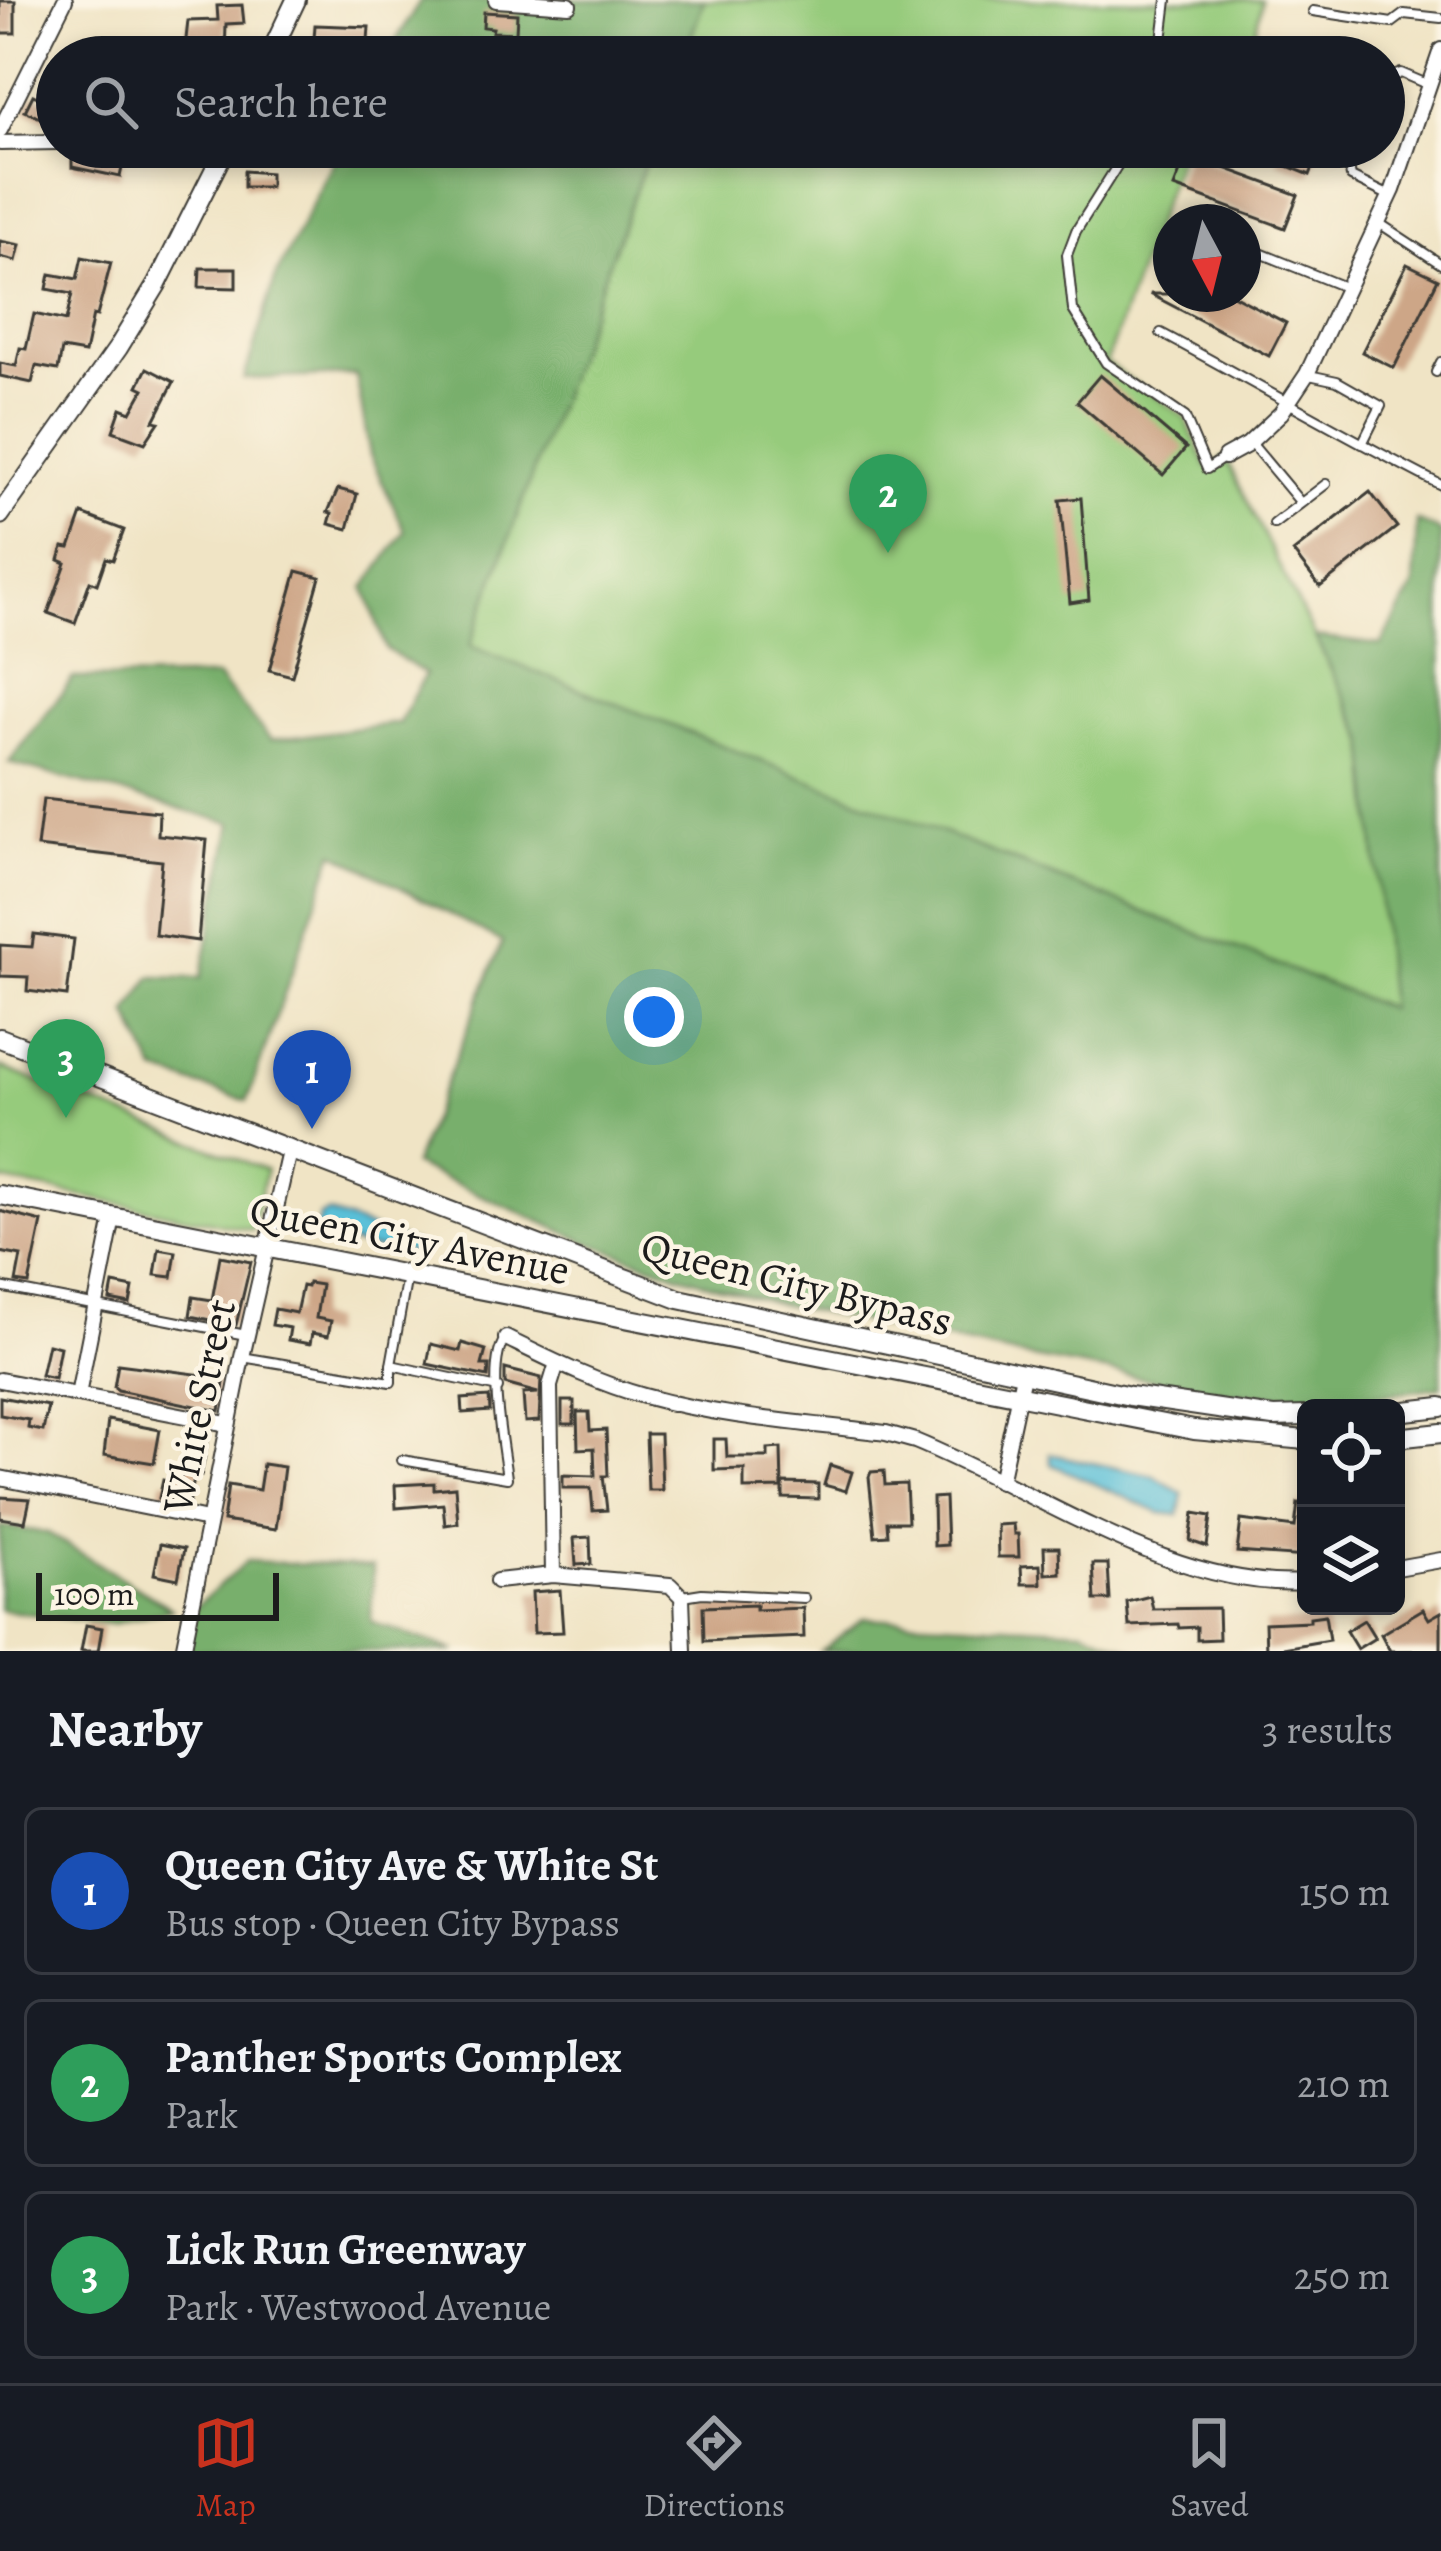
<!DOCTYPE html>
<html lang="en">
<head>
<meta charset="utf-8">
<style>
  :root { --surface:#171b24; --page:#242831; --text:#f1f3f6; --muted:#9ea1a6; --line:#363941; --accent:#c8321e }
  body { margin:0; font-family:Alegreya,serif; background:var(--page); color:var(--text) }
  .controls { position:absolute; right:36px; bottom:36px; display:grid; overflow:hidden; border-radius:18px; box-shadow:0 6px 18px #0003 }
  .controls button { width:108px; height:108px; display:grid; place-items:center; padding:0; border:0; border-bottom:3px solid var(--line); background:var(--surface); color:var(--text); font:60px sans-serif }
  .compass { position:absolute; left:1153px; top:204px; width:108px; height:108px; border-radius:50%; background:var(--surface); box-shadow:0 6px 18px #0003; rotate:173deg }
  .scale { position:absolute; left:36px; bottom:30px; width:243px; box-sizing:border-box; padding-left:12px; border:6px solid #1c1c1c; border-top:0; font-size:33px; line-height:42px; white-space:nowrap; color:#1c1c1c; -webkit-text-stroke:9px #fcf5e5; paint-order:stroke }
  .you { position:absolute; left:654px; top:1017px; width:42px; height:42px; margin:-30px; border:9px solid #fff; border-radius:50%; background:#1a73e8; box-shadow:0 0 0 18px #1a73e833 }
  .badge { display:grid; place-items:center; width:78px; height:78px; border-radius:50%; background:var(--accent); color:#fff; font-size:39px; font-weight:700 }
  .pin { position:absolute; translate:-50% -99px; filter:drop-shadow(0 3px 6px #0008) }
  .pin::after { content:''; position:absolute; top:63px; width:42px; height:36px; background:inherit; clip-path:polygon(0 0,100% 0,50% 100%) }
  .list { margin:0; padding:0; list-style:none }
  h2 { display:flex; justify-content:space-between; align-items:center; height:156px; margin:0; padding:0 48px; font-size:51px }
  h2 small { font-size:39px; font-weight:400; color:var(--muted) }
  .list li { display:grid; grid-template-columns:78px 1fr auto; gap:36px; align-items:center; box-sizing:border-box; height:168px; margin:0 24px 24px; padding:0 24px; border:3px solid var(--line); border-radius:18px }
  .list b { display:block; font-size:45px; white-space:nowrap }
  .list p { margin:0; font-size:39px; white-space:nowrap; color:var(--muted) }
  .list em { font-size:39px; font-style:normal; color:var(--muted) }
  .icon { flex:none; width:66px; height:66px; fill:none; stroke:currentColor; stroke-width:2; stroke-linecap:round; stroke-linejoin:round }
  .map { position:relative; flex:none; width:1441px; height:1651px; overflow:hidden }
  .search { position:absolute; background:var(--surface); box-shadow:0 6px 18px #0003; left:36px; right:36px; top:36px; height:132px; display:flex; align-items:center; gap:30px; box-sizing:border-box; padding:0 42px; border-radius:66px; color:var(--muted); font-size:45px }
  .sheet { height:732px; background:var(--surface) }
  nav { display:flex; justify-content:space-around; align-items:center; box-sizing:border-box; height:168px; border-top:3px solid var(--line); background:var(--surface); font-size:33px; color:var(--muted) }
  nav a { display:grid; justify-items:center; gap:6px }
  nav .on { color:var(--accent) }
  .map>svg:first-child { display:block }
  .green { fill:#96cb7c; stroke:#59744c; stroke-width:3 }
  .forest { fill:#78af6c; stroke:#4a6644; stroke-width:3 }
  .water { fill:#5ac0d8; stroke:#3b6e7a; stroke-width:3 }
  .building { fill:#cda687 }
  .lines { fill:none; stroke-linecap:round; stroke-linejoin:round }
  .lane-casing { stroke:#3c3a35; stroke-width:12 }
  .street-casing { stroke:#3c3a35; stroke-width:18 }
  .secondary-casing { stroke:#3c3a35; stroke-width:22 }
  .lane { stroke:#fff; stroke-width:8 }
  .street { stroke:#fff; stroke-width:14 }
  .secondary { stroke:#fff; stroke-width:18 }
  .labels { text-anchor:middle; stroke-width:9; stroke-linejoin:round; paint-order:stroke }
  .street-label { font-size:42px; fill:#1c1c1c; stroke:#fcf5e5 }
</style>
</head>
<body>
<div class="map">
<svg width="1441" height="1651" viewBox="0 0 1441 1651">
  <rect width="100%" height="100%" fill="#fcf5e5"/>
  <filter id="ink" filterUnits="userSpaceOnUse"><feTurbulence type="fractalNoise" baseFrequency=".00833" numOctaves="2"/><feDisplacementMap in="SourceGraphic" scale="24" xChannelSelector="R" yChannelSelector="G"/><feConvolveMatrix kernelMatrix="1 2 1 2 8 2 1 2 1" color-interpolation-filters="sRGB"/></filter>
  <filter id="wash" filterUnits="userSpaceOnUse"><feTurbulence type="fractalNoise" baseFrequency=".004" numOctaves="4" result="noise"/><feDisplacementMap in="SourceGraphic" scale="48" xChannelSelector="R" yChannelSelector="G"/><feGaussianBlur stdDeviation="2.7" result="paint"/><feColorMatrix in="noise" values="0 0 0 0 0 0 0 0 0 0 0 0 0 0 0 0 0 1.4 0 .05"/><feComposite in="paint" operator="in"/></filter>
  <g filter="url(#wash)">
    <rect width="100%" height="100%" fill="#f0e4c5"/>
    <g class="green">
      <path d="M704,0H1262L1251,57H684Z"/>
      <path d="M651,147H1182L1106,363L1185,417L1207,468L1225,457L1366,740L1390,1009L469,646Z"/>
      <path d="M0,1067L266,1170L252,1230L0,1180Z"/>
    </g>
    <g class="forest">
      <path d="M421,0H704L684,57H386Z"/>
      <path d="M341,147H651L470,646L1389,1009L1366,740L1315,637L1381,645L1414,585L1417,521L1441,532V1387L1353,1399L1232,1394L1026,1357L779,1304L679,1275L587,1242L413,1165L502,942L334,852L247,1101L156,1072L128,1013L151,977L201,978L232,823L9,763L73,678L217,677L271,740L399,723L425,674L386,649L365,588L405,531L370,455L356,375L244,379L276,276Z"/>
      <path d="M0,1526L48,1533L172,1609L112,1624L0,1610Z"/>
      <path d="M247,1561L373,1567L371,1622L456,1651H183L191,1611Z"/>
      <path d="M864,1618L1083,1629L1135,1651H821Z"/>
    </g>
    <g class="water">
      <path d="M328,1213L415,1244L414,1254C397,1246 381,1251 364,1247C347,1242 332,1237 314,1235L320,1216Z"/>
      <path d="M1050,1454L1154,1476L1183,1494L1179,1515L1160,1513L1051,1464Z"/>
    </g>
    <g id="blocks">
      <g class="building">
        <rect x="0" y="1" width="15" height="32"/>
        <path d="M242,5L244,23L226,24L225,57H184L188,21L218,20L217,6Z"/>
        <path d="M484,12L517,14L516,33L492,32L493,28L483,27Z"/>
        <path d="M315,25L369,27L368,41L314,39Z"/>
        <path d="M48,91L57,95L49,122L25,111L33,95L44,100Z"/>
        <path d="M1283,147H1321L1310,175L1277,162Z"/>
        <path d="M96,149L125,154L120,177L72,167V151Z"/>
        <path d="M1187,154L1298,195L1285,228L1174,187Z"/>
        <path d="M244,171L270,173V187H244Z"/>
        <path d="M0,241L20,245L16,261L0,257Z"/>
        <path d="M82,257L111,263L97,316L93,315L85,353L62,349L58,370L36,366L32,383L0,376V363L16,366L20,348L26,349L34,314L66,321L72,294L47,289L50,274L77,279Z"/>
        <path d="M1407,264L1438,279L1394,368L1362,352Z"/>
        <path d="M200,268H236V288L199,287Z"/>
        <path d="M1150,294H1231L1286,323L1269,356Z"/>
        <path d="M147,368L174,382L154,421L159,422L145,443L113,431L121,408L131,412L144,389L138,386Z"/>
        <path d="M1100,375L1186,448L1163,475L1077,402Z"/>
        <path d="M338,489L357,494L348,529L329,524L332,513L328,512Z"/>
        <path d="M1370,492L1397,527L1320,587L1293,552Z"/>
        <path d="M1081,498L1089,600L1070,603L1060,500Z"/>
        <path d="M82,514L124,530L113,560L106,558L97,584L90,581L75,623L48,613L66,563L59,560L63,547L70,548Z"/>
        <path d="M297,571L320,577L292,676L269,670Z"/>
        <path d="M43,799L159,812L158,835L207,840L198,941L155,935L162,861L37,847Z"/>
        <path d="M34,934L74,939L67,996L27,991L28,977L0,976V945L32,947Z"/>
        <path d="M0,1211L42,1222L29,1284L16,1282L21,1256L0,1252Z"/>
        <path d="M159,1249L176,1252L172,1277L155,1275Z"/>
        <path d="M220,1256L251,1262L236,1325L190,1316L193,1297L212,1300Z"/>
        <path d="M308,1283L321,1285L316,1318L331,1321L328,1336L312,1333L310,1344L288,1340L290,1328L272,1325L275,1309L296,1313L302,1286L307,1287Z"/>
        <path d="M113,1284L133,1288L130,1304L110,1300Z"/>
        <path d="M462,1343L486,1350L482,1365H489L488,1377L427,1364L431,1344L460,1351Z"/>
        <path d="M48,1344L60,1347L54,1378L41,1375Z"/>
        <path d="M118,1364L211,1376V1381L224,1383L220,1411L118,1390L114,1387Z"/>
        <path d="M505,1369L541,1378L539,1421L525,1422L523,1394L538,1393L505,1384Z"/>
        <path d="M0,1397L48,1406L43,1431L28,1428L29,1420L0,1415Z"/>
        <path d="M489,1397L490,1411L463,1413L462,1399Z"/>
        <rect x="562" y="1401" width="12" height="23"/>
        <path d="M577,1412H589L590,1431L606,1430L608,1476H603L607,1510L593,1511L591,1488H563V1475L595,1476L594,1448L578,1449Z"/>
        <path d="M108,1420L160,1430L154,1463L104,1455Z"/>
        <path d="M646,1434H660L662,1490H648Z"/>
        <path d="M189,1437L208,1441L201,1476L195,1474L189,1504L159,1498L163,1480L180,1484Z"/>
        <path d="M714,1439H726L727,1457H768V1449L781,1448L782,1488L744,1489V1469L714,1470Z"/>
        <path d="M263,1464L284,1467L276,1529L223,1521L228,1485L259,1490Z"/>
        <path d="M830,1465L852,1472L846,1491L824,1485Z"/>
        <path d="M884,1471L885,1485L906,1484L908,1522H887L888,1535L875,1536L869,1477L871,1472Z"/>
        <path d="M434,1483V1489L455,1487L458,1523L445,1525L443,1504L396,1508L395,1485Z"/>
        <path d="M783,1483L818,1484V1499L783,1498Z"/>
        <path d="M0,1497L30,1499L25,1522L0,1518Z"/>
        <path d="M945,1497L947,1545L934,1546L933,1498Z"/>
        <path d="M1298,1503L1306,1504V1557L1237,1552L1241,1520L1295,1527Z"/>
        <path d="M1194,1513L1211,1516L1207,1547L1190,1541Z"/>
        <path d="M1013,1524L1014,1534H1018L1019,1557H998L997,1525Z"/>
        <path d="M590,1537L591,1564L576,1565L574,1538Z"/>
        <path d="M160,1544L184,1549L178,1579L154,1574Z"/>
        <path d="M1044,1547H1059L1060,1573L1045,1574Z"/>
        <path d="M1093,1564H1108L1110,1600H1095Z"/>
        <path d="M1040,1565L1041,1584H1022L1021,1566Z"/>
        <path d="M560,1590L563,1632L534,1633L532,1592Z"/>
        <path d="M1150,1596L1153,1609L1218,1608L1219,1639L1197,1640V1627L1179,1628L1178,1624L1129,1626L1127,1602Z"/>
        <path d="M756,1605V1610L803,1608L804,1637L704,1641L703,1607Z"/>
        <path d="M1423,1609L1429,1619L1441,1612V1651H1390L1381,1634Z"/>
        <path d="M1325,1615L1329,1640L1266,1651L1265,1623L1310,1621V1617Z"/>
        <path d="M1364,1620L1375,1638L1357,1649L1346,1631Z"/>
        <path d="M86,1625L102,1628L98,1651H81Z"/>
      </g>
    </g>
  </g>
  <g filter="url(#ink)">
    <use href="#blocks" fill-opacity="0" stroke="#3c3a35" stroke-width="3"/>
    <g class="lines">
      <defs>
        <g id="lane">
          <path d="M1313,11L1392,23L1404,14L1441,18"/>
          <path d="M1160,57L1167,0"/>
          <path d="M1384,80L1401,73L1429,85"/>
          <path d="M1129,147L1076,231L1067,255L1073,310L1106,363L1185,417L1207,469L1225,457"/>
          <path d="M1357,147L1349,167L1351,177L1390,196"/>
          <path d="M1379,223L1441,264"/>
          <path d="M1243,246L1347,288"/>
          <path d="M1161,333C1255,383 1346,437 1441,485"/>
          <path d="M1436,372L1441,362"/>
          <path d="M1309,375L1337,381L1381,406L1362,444"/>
          <path d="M1251,443L1301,503"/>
          <path d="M1274,524L1326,484"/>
          <path d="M0,1287L246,1335"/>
          <path d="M242,1357L391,1382V1365L407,1276"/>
          <path d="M391,1365L498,1388"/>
          <path d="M402,1460L507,1478C503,1446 486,1363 505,1339"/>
          <path d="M683,1596L702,1593L804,1598"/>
        </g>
        <g id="street">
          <path d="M496,0L569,5"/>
          <path d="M0,130L65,0"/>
          <path d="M0,143L57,142"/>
          <path d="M1225,457L1247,445L1281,413L1307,374L1393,190L1441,50"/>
          <path d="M506,1338C551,1360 596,1383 644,1396C723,1418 806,1423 886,1433L915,1441C1035,1490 1175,1591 1306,1582"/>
          <path d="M0,1380L227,1424"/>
          <path d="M78,1395L113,1218"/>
          <path d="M0,1478L208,1520"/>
          <path d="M1000,1482L1023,1375"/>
          <path d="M1396,1568L1441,1560"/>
          <path d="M553,1575L550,1386L557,1363"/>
          <path d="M497,1581L553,1575L670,1585L682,1597L684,1651"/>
          <path d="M183,1651L242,1357L290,1147"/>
        </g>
        <g id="secondary">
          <path d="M269,57L296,0"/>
          <path d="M0,515L118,348L157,284L226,147"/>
          <path d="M0,1038L679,1299L1130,1396L1273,1417L1306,1416"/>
          <path d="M0,1195L1194,1430L1306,1440"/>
          <path d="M1396,1412L1441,1407"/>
          <path d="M1396,1438L1441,1433"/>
        </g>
      </defs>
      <use href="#lane" class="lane-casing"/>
      <use href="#street" class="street-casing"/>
      <use href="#secondary" class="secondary-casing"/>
      <use href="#lane" class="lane"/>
      <use href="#street" class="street"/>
      <use href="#secondary" class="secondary"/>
    </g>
  </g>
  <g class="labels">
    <g class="street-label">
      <text transform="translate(410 1239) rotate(11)" y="15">Queen City Avenue</text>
      <text transform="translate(797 1283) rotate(14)" y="15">Queen City Bypass</text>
      <text transform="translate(198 1406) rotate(-78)" y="15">White Street</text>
    </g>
  </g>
</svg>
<div class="controls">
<button><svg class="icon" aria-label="locate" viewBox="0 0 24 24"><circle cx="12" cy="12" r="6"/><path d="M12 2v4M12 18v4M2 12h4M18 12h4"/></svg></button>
<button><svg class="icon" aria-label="layers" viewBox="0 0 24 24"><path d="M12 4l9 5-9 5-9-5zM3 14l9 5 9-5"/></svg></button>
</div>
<svg class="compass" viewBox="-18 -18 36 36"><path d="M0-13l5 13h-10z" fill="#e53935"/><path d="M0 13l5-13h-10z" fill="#9ea1a6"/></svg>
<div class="scale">100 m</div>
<div class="you"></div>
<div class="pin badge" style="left:312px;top:1129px;background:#1a4fb4">1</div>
<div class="pin badge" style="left:888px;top:553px;background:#2e9e5b">2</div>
<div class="pin badge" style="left:66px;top:1118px;background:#2e9e5b">3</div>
<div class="search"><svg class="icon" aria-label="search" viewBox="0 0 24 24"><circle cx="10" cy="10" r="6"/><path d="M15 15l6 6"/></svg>Search here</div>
</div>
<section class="sheet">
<h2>Nearby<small>3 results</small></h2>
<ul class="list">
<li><span class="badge" style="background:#1a4fb4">1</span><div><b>Queen City Ave &amp; White St</b><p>Bus stop · Queen City Bypass</p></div><em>150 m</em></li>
<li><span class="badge" style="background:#2e9e5b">2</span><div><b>Panther Sports Complex</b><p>Park</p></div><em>210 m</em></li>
<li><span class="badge" style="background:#2e9e5b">3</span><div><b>Lick Run Greenway</b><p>Park · Westwood Avenue</p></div><em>250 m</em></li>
</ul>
</section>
<nav>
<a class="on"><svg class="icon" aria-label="map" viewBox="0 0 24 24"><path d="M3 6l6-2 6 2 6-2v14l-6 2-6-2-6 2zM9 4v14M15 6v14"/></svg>Map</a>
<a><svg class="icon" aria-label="directions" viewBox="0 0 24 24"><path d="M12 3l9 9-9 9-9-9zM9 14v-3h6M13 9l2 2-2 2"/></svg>Directions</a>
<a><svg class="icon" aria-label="saved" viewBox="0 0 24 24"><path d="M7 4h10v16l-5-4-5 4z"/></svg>Saved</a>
</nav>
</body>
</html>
